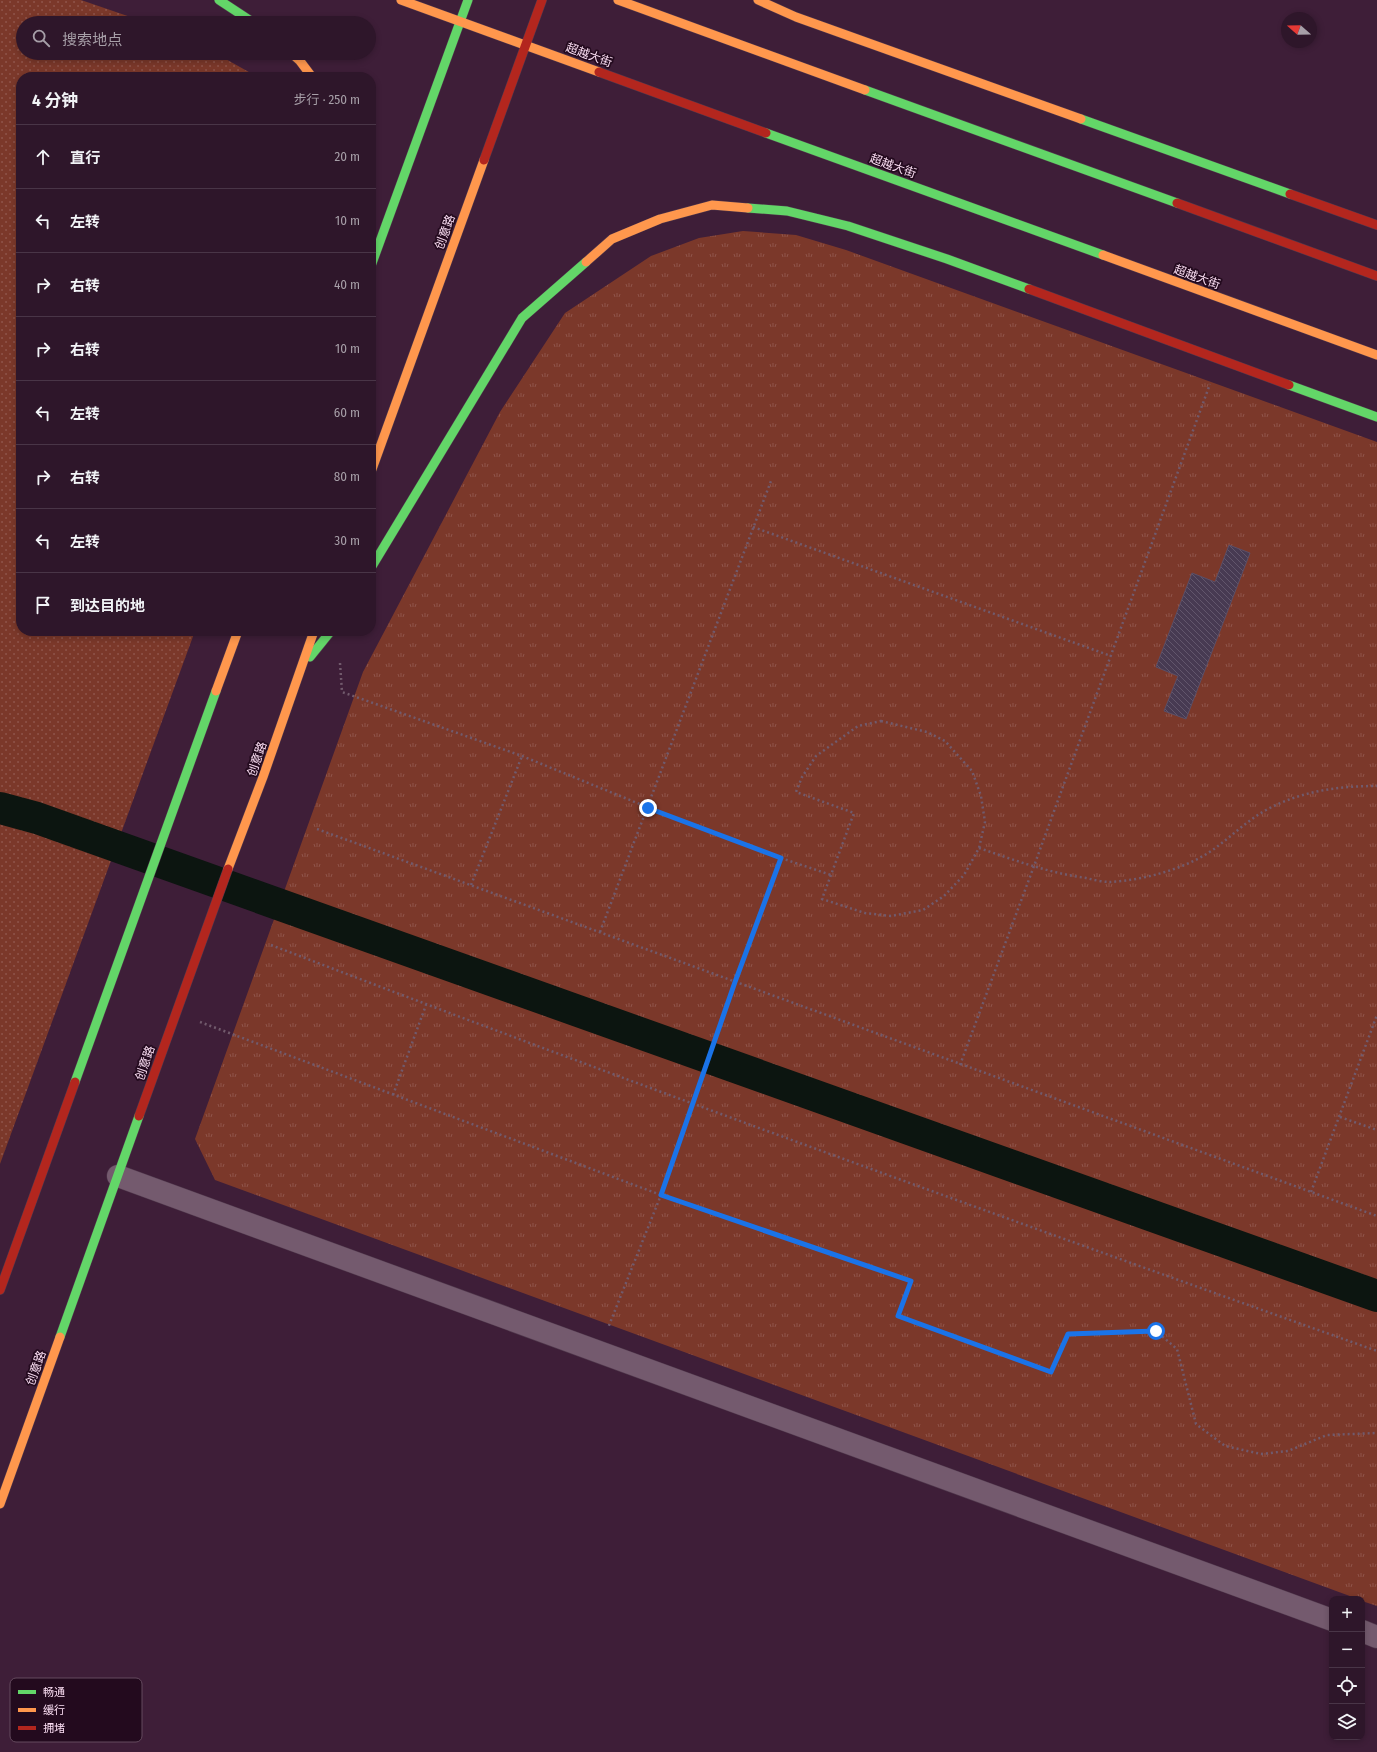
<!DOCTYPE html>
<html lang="zh">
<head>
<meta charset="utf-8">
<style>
  :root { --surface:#2e162a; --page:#3a2336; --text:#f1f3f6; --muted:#a79fa8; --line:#493547 }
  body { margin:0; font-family:"Fira Sans Condensed","Noto Sans SC",sans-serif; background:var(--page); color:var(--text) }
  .controls { position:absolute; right:12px; bottom:12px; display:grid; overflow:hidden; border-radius:8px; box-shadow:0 2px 6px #0003 }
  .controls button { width:36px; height:36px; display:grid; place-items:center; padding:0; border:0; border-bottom:1px solid var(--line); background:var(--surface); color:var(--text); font:20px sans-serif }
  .compass { position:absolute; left:1281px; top:12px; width:36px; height:36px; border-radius:50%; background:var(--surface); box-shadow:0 2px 6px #0003; rotate:290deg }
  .stop { position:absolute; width:12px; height:12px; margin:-9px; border:3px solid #1a73e8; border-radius:50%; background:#fff }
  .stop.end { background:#1a73e8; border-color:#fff; box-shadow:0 1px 4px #0008 }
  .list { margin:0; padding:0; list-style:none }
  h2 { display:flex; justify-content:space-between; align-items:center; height:52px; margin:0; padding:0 16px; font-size:17px }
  h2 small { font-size:13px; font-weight:400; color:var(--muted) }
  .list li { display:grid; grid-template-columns:26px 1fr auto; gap:12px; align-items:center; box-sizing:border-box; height:64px; padding:0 16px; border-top:1px solid var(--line) }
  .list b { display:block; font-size:15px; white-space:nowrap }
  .list em { font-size:13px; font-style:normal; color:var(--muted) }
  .icon { flex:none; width:22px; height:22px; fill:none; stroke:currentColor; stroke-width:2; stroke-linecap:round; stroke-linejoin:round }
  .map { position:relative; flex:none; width:1377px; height:1752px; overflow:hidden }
  .search { position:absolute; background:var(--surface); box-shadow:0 2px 6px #0003; left:16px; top:16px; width:360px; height:44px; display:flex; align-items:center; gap:10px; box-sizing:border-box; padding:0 14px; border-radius:22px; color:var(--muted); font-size:15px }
  .panel { position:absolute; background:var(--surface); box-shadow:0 2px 6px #0003; left:16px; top:72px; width:360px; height:564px; border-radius:16px }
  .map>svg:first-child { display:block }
  .grass { fill:url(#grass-dots) }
  .park { fill:url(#park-tufts) }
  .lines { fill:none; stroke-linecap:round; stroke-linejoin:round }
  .canal { stroke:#0c1510; stroke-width:32 }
  .building { fill:url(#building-back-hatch); stroke:#5b4f67 }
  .street-casing { stroke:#51394d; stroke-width:23 }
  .fast-casing { stroke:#51394d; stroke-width:10 }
  .slow-casing { stroke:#51394d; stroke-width:10 }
  .jam-casing { stroke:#51394d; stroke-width:10 }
  .path { stroke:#715a6c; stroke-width:2.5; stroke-dasharray:2 3; stroke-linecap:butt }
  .street { stroke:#745a6e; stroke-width:22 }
  .fast { stroke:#63d668; stroke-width:9 }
  .slow { stroke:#ff974d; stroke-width:9 }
  .jam { stroke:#b3261e; stroke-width:9 }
  .route { stroke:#1a73e8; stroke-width:5 }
  .labels { text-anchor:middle; stroke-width:3.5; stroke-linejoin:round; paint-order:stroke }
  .street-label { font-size:12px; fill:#fcdff4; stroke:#230a1e }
  .key { fill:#230a1e; stroke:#644a5e; stroke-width:1 }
  .key-label { font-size:11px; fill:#fcdff4 }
</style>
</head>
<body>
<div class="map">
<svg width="1377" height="1752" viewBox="0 0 1377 1752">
  <defs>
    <pattern id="grass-dots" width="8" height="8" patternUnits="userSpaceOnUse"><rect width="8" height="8" fill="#7b382a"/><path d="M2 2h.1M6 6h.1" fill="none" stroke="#8f544a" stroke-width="1.8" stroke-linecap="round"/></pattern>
    <pattern id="park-tufts" width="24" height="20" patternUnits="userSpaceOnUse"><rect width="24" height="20" fill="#7b382a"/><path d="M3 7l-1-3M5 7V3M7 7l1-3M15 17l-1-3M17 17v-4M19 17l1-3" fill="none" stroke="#8f544a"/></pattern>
    <pattern id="building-back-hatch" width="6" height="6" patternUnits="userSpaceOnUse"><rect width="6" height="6" fill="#473a52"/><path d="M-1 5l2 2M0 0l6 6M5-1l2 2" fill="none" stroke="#62566c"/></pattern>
  </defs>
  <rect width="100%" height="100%" fill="#3e1e38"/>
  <path class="grass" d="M0,0H81L148,23H23V53H215L258,77H21V631H195L0,1164Z"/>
  <path class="park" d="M743,231L796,235L846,250L1377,442V1606L1362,1601V1599H1358L215,1180L195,1139L363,672L500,412L565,313L651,256L699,238Z"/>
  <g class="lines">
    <path class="canal" d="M0,808L37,818L1377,1296"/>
  </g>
  <path class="building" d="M1229,545L1250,553L1186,719L1164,711L1178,676L1156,667L1192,573L1215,582Z"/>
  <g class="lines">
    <defs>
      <g id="street">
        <path d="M118,1176L1332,1620"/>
        <path d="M1362,1631L1377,1637"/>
      </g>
      <g id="fast">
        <path d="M219,0L254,23"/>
        <path d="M865,90L1177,203"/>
        <path d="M1081,119L1290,194"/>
        <path d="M766,133L1103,255"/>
        <path d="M748,208L787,211L848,226L947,259L1029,289"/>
        <path d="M371,266L468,0"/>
        <path d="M1289,385L1377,417"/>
        <path d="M371,568L522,318L586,262"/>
        <path d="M310,657L331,631"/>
        <path d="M75,1082L216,691"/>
        <path d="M60,1337L139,1116"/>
      </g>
      <g id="slow">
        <path d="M401,0L599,72"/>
        <path d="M618,0L865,90"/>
        <path d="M758,0L796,17L1081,119"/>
        <path d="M291,53L300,61L312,77"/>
        <path d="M1103,255L1377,355"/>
        <path d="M586,262L612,239L660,219L712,205L748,208"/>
        <path d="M371,472L484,160"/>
        <path d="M216,691L238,631"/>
        <path d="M228,869L263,777L314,631"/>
        <path d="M0,1504L60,1337"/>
      </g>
      <g id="jam">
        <path d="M599,72L766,133"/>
        <path d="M484,160L542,0"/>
        <path d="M1290,194L1377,225"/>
        <path d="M1177,203L1377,276"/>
        <path d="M1029,289L1289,385"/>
        <path d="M139,1116L228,869"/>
        <path d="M0,1290L75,1082"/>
      </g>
    </defs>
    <use href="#street" class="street-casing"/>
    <use href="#fast" class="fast-casing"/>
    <use href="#slow" class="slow-casing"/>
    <use href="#jam" class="jam-casing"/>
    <g class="path">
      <path d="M753,527L1111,656"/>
      <path d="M340,663L342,692L522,756L647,807L781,858L735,982L661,1195L608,1328"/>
      <path d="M881,721L927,732L945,741L972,771L981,796L985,822L979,848L964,875L944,896L923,910L891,916L865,913L822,899L854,813L796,792L802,777L816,756L858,726Z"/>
      <path d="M317,829L1377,1216"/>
      <path d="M979,848C1014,860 1049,873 1086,878C1094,880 1103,882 1110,882C1145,880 1190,868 1218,846C1234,834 1248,820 1266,810C1301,791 1338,786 1377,786"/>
      <path d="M781,858L831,875"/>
      <path d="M471,885L522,756"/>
      <path d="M600,932L771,481"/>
      <path d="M271,945C638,1086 1007,1219 1377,1351"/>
      <path d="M200,1022L661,1195L911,1281L898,1316L1051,1372L1068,1334L1156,1331L1177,1349L1196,1424L1225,1446L1261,1454L1288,1451L1327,1435L1377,1433"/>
      <path d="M960,1065L1034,866L1210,384"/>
      <path d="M393,1095L426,1005"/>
      <path d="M1340,1117L1377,1130"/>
      <path d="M1311,1192L1377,1015"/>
    </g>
    <use href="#street" class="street"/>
    <use href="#fast" class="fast"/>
    <use href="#slow" class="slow"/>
    <use href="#jam" class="jam"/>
  </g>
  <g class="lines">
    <path class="route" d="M648,808L781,858L735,982L661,1195L911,1281L898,1316L1051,1372L1068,1334L1156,1331"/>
  </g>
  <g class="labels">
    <g class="street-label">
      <text transform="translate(589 55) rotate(20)" y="4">超越大街</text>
      <text transform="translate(893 166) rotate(20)" y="4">超越大街</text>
      <text transform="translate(445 232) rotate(-70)" y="4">创意路</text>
      <text transform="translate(1197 277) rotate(20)" y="4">超越大街</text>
      <text transform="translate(257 759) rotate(-71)" y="4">创意路</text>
      <text transform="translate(145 1063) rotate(-71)" y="4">创意路</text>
      <text transform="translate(36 1368) rotate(-70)" y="4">创意路</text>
    </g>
  </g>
  <rect x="10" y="1678" width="132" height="64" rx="6" class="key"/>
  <rect x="18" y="1690" width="18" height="4" fill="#63d668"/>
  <rect x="18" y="1708" width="18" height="4" fill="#ff974d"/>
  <rect x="18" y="1726" width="18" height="4" fill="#b3261e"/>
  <g class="key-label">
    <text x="43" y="1696">畅通</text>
    <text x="43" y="1714">缓行</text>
    <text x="43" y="1732">拥堵</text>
  </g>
</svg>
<div class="controls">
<button>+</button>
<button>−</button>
<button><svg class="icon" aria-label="locate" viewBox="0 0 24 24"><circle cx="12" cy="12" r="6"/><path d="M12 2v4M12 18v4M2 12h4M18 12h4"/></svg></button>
<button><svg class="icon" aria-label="layers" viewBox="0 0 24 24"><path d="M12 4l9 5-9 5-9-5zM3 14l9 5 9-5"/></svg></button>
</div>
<svg class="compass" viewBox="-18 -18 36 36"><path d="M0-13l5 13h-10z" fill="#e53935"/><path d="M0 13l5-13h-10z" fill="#a79fa8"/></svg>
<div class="stop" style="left:1156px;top:1331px"></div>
<div class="stop end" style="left:648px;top:808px"></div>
<div class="search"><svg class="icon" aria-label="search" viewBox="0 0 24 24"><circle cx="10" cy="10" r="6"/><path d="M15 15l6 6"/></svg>搜索地点</div>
<section class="panel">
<h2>4 分钟<small>步行 · 250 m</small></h2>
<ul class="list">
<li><svg class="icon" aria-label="ahead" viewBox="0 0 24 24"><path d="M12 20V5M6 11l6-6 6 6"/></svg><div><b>直行</b></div><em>20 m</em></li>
<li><svg class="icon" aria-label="left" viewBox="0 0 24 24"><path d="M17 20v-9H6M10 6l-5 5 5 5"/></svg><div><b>左转</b></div><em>10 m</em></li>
<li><svg class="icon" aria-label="right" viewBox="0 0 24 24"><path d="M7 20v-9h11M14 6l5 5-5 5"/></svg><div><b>右转</b></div><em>40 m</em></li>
<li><svg class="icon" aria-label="right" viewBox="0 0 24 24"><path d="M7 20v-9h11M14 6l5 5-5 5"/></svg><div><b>右转</b></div><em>10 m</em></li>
<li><svg class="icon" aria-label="left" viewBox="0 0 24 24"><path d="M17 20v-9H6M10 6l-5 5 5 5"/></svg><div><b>左转</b></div><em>60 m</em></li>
<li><svg class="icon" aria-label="right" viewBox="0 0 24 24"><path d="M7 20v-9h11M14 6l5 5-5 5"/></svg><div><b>右转</b></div><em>80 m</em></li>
<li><svg class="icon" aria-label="left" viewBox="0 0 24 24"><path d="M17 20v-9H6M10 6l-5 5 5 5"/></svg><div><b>左转</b></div><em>30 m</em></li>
<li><svg class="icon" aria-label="arrive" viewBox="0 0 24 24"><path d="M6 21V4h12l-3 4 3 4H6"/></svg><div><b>到达目的地</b></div></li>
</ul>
</section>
</div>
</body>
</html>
